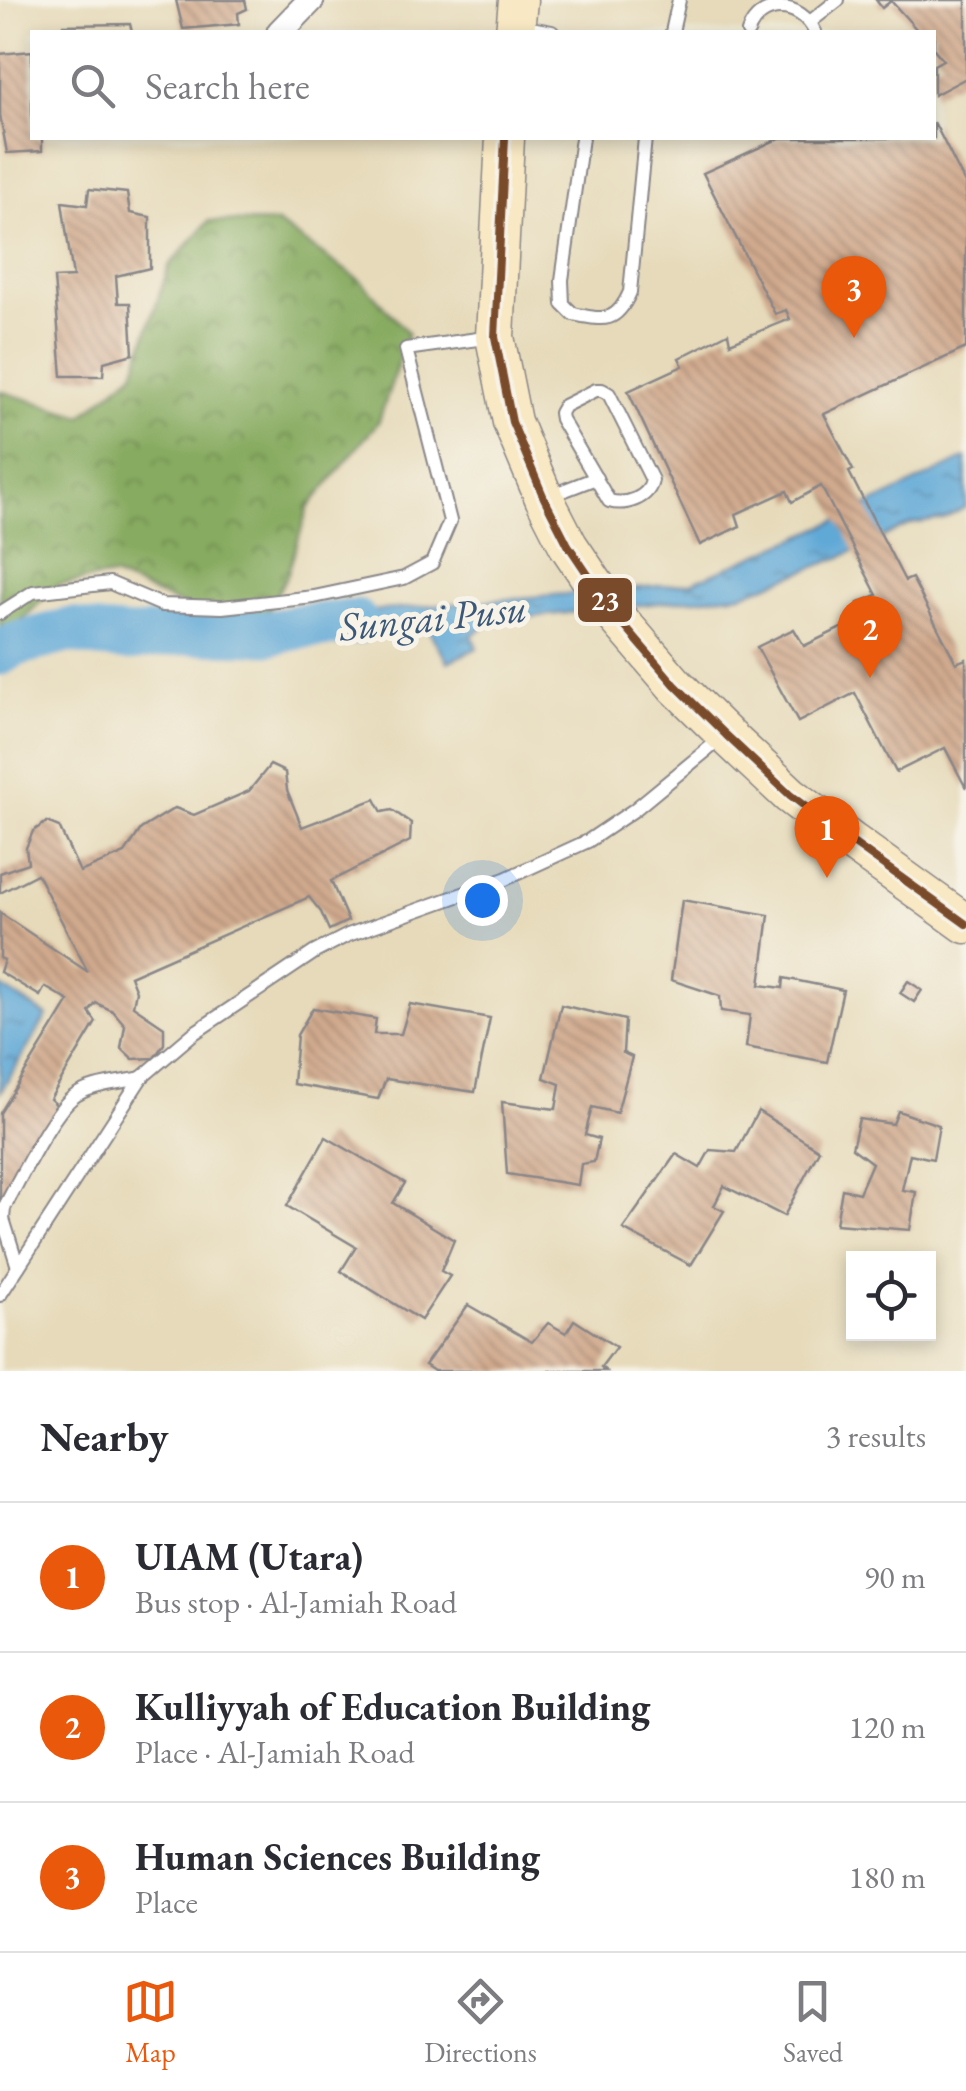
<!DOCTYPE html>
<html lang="en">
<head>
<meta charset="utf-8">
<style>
  :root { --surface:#fff; --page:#f2f2f3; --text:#2b2b33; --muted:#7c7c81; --line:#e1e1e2; --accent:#ea580c }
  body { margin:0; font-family:"EB Garamond",serif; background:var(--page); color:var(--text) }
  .controls { position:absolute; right:30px; bottom:30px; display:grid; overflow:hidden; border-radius:0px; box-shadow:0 5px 15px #0003 }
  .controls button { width:90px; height:90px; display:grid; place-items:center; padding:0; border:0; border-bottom:2px solid var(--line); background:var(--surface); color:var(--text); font:50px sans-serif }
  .you { position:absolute; left:482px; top:900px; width:35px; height:35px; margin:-25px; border:8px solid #fff; border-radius:50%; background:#1a73e8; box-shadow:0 0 0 15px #1a73e833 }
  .badge { display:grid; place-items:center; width:65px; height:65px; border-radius:50%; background:var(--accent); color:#fff; font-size:32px; font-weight:700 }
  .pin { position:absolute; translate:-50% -82px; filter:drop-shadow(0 2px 5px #0008) }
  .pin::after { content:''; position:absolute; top:52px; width:35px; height:30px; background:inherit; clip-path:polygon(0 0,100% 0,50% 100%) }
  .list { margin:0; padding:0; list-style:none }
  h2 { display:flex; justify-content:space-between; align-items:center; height:130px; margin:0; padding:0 40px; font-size:42px }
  h2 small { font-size:32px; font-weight:400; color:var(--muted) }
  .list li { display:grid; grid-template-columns:65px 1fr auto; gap:30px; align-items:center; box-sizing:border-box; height:150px; padding:0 40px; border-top:2px solid var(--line) }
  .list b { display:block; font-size:38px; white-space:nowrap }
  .list p { margin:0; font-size:32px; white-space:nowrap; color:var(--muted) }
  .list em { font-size:32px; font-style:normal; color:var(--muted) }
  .icon { flex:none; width:55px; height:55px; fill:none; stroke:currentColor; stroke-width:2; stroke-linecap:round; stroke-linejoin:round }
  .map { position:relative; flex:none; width:966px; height:1371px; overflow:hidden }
  .search { position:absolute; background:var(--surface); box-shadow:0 5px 15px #0003; left:30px; right:30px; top:30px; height:110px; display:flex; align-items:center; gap:25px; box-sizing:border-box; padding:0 35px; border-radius:0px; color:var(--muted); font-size:38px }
  .sheet { height:580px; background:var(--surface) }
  nav { display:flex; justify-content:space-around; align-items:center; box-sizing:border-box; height:140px; border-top:2px solid var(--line); background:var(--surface); font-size:28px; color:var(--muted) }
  nav a { display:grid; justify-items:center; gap:5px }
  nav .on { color:var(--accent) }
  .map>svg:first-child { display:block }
  .built { fill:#e6daba; fill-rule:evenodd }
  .forest { fill:url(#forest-crowns); stroke:#54664e; stroke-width:2.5 }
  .water { fill:url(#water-ripples); stroke:#416689; stroke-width:2.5 }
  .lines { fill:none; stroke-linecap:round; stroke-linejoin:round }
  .river { stroke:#60a9d7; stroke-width:45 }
  .building { fill:url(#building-back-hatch) }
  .lane-casing { stroke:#898688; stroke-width:16 }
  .street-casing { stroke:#898688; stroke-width:29 }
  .secondary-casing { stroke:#898688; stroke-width:41 }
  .lane { stroke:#fff; stroke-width:12 }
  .street { stroke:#fff; stroke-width:25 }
  .secondary { stroke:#f8e8c3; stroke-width:38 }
  .bus-1-casing { stroke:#f7f3e8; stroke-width:15 }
  .bus-1 { stroke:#7a4b2a; stroke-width:8 }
  .labels { text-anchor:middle; stroke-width:10; stroke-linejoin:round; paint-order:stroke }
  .water-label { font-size:40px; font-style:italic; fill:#3b5879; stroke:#f7f3e8 }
  .line-badge { stroke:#f7f3e8; stroke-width:4 }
  .badge-label { font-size:28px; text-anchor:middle; font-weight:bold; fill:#fff }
</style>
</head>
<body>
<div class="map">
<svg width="966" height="1371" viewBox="0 0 966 1371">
  <defs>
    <pattern id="forest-crowns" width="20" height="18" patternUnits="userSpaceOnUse" patternTransform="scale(2.5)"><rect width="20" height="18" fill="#87ab60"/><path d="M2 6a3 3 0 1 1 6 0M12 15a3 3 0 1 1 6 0" fill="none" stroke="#6e8b50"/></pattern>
    <pattern id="water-ripples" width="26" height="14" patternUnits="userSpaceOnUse" patternTransform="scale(2.5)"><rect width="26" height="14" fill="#60a9d7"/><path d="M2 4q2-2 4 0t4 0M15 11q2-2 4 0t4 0" fill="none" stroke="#4f89b0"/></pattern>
    <pattern id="building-back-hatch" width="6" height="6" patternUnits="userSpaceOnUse" patternTransform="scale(2.5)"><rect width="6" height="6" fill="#d1aa8e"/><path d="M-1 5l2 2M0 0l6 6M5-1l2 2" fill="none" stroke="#a98a75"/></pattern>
  </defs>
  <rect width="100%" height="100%" fill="#f7f3e8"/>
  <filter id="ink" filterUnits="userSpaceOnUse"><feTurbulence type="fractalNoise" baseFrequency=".01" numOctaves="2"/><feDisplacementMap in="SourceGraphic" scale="20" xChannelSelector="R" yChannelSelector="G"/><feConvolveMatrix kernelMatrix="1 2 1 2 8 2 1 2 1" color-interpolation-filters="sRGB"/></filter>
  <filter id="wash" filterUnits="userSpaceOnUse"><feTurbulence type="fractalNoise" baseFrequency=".0048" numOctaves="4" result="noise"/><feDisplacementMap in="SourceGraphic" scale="40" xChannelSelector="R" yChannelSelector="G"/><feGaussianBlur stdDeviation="2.25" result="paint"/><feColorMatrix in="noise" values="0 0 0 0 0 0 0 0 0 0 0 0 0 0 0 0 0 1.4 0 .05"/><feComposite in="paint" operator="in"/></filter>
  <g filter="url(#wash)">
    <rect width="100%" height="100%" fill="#f0ebd5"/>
    <path class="built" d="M0,0H966V1371H0ZM32,32H934V138H32ZM854,1258H928V1334H854Z"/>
    <path class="forest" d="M209,221L277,223L361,281L408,333L379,421L308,508L288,573L265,616L203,614L113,576L57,585L0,642V391L82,416L134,372L169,266Z"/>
    <g class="water">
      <path d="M966,458V507L944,519L911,524L839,558L742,594L493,621L472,635L477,648L448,662L425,625L403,626L386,636L367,623L301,636L293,618L691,583L834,522Z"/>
      <path d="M0,986L47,1016L0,1093Z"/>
    </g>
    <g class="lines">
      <path class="river" d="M0,653L13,645L71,630L98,636L130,639L191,632L271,633L297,627L356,622"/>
    </g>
    <g id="blocks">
      <g class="building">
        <path d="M176,0H245L247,9L238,13L239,24L183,29Z"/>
        <path d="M876,0H966V78L934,95V65L943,60L934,49V32H919L891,1L882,8Z"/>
        <path d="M130,24L132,32H62L63,25Z"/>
        <path d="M32,51V138H42V151L7,153L0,115V54Z"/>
        <path d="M934,122L966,185V348L824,414L853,470L849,472L905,581L912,578L956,663L966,659V788L945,748L896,772L855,693L798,722L757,647L794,629L804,646L866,616L858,603L877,595L821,486L792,502L787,491L736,514L740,526L700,545L628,391L683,366L679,358L728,333L730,343L790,319L786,310L775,314L703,173L780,138H934Z"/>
        <path d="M89,189L127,193L130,213L150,217V268L116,276L118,303H130L133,354L104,362L103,376H62L54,278L73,277L62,202L87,205Z"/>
        <path d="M270,765L285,772L287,790L302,827L375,799L382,812L392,810L411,823L410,841L331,881L348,921L329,930L321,912L309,897L130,976L136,991L133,1006L164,1027V1044L154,1058L133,1059L121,1048L125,1025L113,1011L96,1003L89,1012L96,1022L50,1099L59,1107L0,1202V1113L69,1001L45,987L40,996L0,972L4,960L0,958V913L88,972L37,874L0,893V873L28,863L26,848L33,831L47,822L59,827L80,872L125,853L141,829L175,808L194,815L249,791Z"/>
        <path d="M682,900L769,915L760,985L783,988L784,978L843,990L827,1062L746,1047L750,1015L721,1011L720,996L671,980Z"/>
        <path d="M908,981L922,990L914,1002L900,993Z"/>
        <path d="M410,1004L490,1018L475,1092L386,1079L378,1099L293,1084L297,1035L313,1008L376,1019L374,1034H401Z"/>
        <path d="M561,1005L625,1020L623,1053L632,1057L617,1113L592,1107L585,1135L599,1139L594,1162L581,1164L578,1185L507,1174L502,1102L556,1109L560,1084L544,1078Z"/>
        <path d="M758,1111L819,1150L784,1216L724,1186L714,1206L724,1211L691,1265L623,1229L676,1154L700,1168L710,1150L736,1152Z"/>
        <path d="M898,1111L939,1125L933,1159L910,1154L902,1190L916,1192L910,1230L836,1224L842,1189L859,1193L872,1163L852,1148L859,1119L893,1124Z"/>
        <path d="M326,1137L405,1183L393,1203L454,1240L441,1271L450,1276L421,1320L341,1271L356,1247L287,1206Z"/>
        <path d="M468,1305L532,1342L548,1323L566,1333L574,1320L616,1347L601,1367L606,1371H434L425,1365Z"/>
      </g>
    </g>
  </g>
  <g filter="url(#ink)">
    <use href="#blocks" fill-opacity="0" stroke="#898688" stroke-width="2.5"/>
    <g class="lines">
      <defs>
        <g id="lane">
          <path d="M810,22L838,0"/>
          <path d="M520,26L552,32"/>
          <path d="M672,32L679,0"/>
          <path d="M748,32C760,0 800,0 815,32"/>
          <path d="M582,138L562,280L563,304L573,314C604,320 616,324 630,292L645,138"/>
          <path d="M596,390H602L609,394L652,480C649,498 626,506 609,501L561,419L560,413L564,406Z"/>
          <path d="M547,497L596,478"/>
          <path d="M0,613L33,592L110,583L162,605L222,607L314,597L404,578L432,563L450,521L406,349L492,337"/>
          <path d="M18,1267L3,1219L4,1208C18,1182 51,1115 72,1098C89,1084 119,1083 141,1078"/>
          <path d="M0,1295L141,1078L194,1033L315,952L348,935L505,879L588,841L634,810L724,736"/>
        </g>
        <path id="street" d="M280,32L311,0"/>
        <g id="secondary">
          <path d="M515,32L518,0"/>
          <path d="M505,138L495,337L512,422L544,498L568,545L615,615L675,685L726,735L790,795L853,843L966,924"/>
        </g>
      </defs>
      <use href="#lane" class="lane-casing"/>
      <use href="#street" class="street-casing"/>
      <use href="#secondary" class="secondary-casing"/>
      <use href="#lane" class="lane"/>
      <use href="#street" class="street"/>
      <use href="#secondary" class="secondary"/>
      <defs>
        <path id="bus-1" d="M505,138L495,337L512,422L544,498L568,545L615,615L675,685L726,735L790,795L853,843L966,924"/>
      </defs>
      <use href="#bus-1" class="bus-1-casing"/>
      <use href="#bus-1" class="bus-1"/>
    </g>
  </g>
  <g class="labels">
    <g class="water-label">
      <text transform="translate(433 617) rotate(-6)" y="14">Sungai Pusu</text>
    </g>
  </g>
  <rect class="line-badge" x="576" y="576" width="58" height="48" rx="10" fill="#7a4b2a"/>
  <g class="badge-label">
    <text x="605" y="610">23</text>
  </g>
</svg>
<div class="controls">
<button><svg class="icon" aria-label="locate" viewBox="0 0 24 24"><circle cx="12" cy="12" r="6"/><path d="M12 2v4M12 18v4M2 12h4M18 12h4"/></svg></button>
</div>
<div class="you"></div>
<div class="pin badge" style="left:827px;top:878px">1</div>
<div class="pin badge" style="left:870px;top:678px">2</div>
<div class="pin badge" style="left:854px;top:338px">3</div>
<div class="search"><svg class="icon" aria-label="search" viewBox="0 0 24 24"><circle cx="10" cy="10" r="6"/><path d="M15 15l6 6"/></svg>Search here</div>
</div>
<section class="sheet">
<h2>Nearby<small>3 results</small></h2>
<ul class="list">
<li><span class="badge">1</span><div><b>UIAM (Utara)</b><p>Bus stop · Al-Jamiah Road</p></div><em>90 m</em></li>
<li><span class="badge">2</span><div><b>Kulliyyah of Education Building</b><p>Place · Al-Jamiah Road</p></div><em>120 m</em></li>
<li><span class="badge">3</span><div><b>Human Sciences Building</b><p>Place</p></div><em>180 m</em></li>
</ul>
</section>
<nav>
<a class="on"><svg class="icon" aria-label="map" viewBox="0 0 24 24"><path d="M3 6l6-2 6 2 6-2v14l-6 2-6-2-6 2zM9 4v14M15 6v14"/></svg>Map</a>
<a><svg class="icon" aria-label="directions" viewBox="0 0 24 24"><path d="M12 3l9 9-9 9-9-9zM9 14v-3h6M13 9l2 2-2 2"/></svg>Directions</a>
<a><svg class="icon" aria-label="saved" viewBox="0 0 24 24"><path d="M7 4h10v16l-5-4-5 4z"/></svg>Saved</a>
</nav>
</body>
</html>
